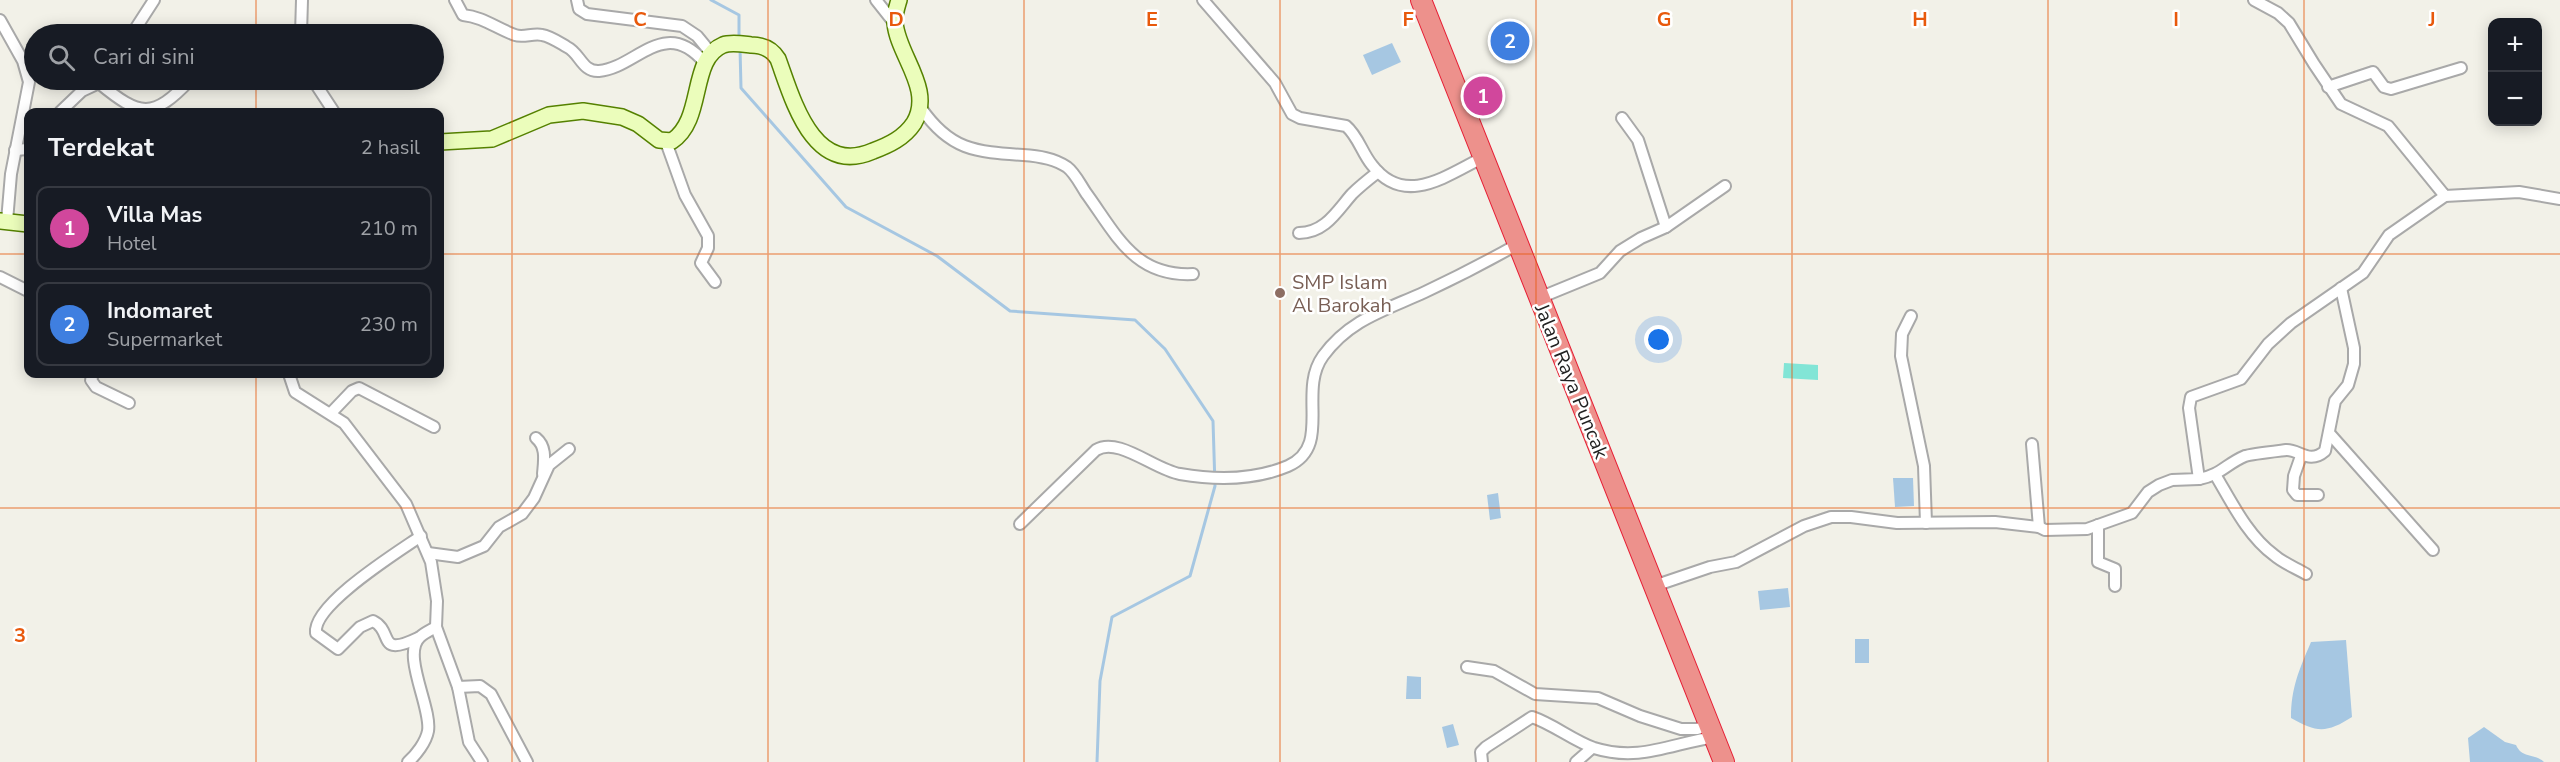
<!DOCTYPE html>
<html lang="id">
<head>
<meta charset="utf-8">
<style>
  :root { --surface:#171b24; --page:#20242c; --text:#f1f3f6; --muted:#9ea1a6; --line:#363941; --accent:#0b8043 }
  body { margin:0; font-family:"Nunito Sans",sans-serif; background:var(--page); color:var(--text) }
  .controls { position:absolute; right:18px; top:18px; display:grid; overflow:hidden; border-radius:12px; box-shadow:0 3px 15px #0003 }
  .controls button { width:54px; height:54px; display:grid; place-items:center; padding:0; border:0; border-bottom:2px solid var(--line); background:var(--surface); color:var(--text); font:30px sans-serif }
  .you { position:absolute; left:1659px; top:340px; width:21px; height:21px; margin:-15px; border:4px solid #fff; border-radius:50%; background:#1a73e8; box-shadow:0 0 0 9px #1a73e833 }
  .badge { display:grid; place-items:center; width:39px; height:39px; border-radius:50%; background:var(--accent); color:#fff; font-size:20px; font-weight:700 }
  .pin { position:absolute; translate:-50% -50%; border:3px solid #fff; box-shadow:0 2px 6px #0006 }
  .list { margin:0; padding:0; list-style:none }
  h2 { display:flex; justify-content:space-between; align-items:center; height:78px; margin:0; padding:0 24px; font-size:26px }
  h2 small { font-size:20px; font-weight:400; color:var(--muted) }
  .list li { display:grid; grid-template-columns:39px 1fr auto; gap:18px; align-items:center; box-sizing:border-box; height:84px; margin:0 12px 12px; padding:0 12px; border:2px solid var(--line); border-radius:12px }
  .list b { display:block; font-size:22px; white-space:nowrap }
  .list p { margin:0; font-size:20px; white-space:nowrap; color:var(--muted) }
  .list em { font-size:20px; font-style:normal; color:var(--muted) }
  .icon { flex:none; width:33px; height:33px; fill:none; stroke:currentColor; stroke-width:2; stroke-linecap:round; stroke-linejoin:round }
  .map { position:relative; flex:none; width:2560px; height:762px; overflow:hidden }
  .search { position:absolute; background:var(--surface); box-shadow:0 3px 15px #0003; left:24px; top:24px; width:420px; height:66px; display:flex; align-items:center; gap:15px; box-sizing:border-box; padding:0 21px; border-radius:33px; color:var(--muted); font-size:22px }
  .panel { position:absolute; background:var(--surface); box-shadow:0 3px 15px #0003; left:24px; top:108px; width:420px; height:270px; border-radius:12px }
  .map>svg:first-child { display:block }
  .pitch { fill:#82e5d6 }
  .water { fill:#a6c7e2 }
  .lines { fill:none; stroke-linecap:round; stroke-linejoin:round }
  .stream { stroke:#a6c7e2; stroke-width:3 }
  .street-casing { stroke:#a9a9a9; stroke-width:14 }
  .secondary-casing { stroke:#558100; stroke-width:18 }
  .highway-casing { stroke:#e61f35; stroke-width:22 }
  .street { stroke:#fff; stroke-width:10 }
  .secondary { stroke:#ebfdbb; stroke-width:15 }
  .highway { stroke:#ed918c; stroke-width:20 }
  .grid { fill:none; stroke:#e8590c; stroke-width:1.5; stroke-opacity:0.55 }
  .education-dot { fill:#8d6e63; stroke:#fff; stroke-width:2 }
  .labels { text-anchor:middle; stroke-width:5; stroke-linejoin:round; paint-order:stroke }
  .education-label { font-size:20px; fill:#785e54; stroke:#fff; text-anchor:start }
  .street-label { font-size:20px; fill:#222; stroke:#fff }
  .grid-label { font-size:20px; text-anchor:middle; font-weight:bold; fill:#e8590c; stroke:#fff; stroke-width:5; stroke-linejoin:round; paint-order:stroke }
</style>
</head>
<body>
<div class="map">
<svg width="2560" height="762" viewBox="0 0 2560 762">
  <rect width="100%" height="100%" fill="#f2f1e8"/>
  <path class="pitch" d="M1784,363L1818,365V380L1783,378Z"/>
  <g class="water">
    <path d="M1392,43L1401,62L1372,75L1363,55Z"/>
    <path d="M1913,478L1914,506L1895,507L1893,478Z"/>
    <path d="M1498,493L1501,518L1490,520L1487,495Z"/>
    <path d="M1788,588L1790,607L1760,610L1758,591Z"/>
    <rect x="1855" y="639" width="14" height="24"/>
    <path d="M2346,640L2352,717C2327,733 2317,733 2291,718C2291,688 2299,670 2311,642Z"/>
    <path d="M1407,676L1421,677V699H1406Z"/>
    <path d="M1453,724L1459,745L1447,748L1442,727Z"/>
    <path d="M2484,727L2505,742L2516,745C2522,759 2535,753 2544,762H2470L2468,738Z"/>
  </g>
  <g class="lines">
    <g class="stream">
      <path d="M711,0L739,15V38"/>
      <path d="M740,48L741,88L846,207L937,256L1010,311L1135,320L1165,349L1213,421L1215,486L1190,576L1112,617L1100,681L1097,762"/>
    </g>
    <defs>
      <g id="street">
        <path d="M455,0L463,15C483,17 496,28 515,35C523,38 533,33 542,35C550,36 560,43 567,47C580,53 582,72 599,71C636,68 664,16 704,62"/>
        <path d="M577,0L579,9L587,14L682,26L697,36L711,53"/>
        <path d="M876,0L895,24"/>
        <path d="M1203,0L1275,83L1292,114L1300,118L1346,126C1358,136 1362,153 1372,165C1405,208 1447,175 1484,157"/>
        <path d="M2254,0L2278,13L2289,23L2314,64L2341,104L2388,126L2445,196L2519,192L2560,199"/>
        <path d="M0,20L23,61L29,82L11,174L7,221"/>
        <path d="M132,34L154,0"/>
        <path d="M301,34L302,0"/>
        <path d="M313,80L334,112"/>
        <path d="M2328,87L2373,72L2384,87L2391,89L2461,68"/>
        <path d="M921,108C950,150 975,152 1023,155C1038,156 1054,158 1067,167C1075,173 1080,184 1086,193C1116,234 1134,277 1193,274"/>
        <path d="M60,112L82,91L99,83C140,117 153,119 190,80"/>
        <path d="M1622,118L1638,140L1666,227"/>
        <path d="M666,142L685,195L708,236V248L701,263L715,282"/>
        <path d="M15,150L28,149"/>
        <path d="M1299,233C1325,233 1337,211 1352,194C1360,186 1369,179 1378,172"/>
        <path d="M0,277L28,291"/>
        <path d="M1539,298L1600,273L1620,251L1641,238L1666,227L1725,186"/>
        <path d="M1911,316L1902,334L1901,356L1924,466L1926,523"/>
        <path d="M93,374L91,380L96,387L129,403"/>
        <path d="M289,374L295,392L344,423L406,504L431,562L437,601L436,627L458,687L469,742L482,762"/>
        <path d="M331,413L352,391L359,388L434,427"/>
        <path d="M2329,433L2433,550"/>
        <path d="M536,438C547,447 544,461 543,474"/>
        <path d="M2032,444L2039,527"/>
        <path d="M2301,456L2294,476L2293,490L2297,495H2318"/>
        <path d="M2216,476C2232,503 2248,536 2274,555C2283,563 2296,568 2306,574"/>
        <path d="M2199,479C2221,475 2226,464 2245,456C2251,454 2278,451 2286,450C2299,449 2309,465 2325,451L2335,401L2348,385L2354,364V348L2341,288"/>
        <path d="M1020,524L1096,450C1118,436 1155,470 1180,474C1215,480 1255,480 1288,466C1333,446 1297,392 1323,356C1350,319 1386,310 1425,292C1457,277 1488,261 1518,244"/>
        <path d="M2098,525V562L2115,569V586"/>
        <path d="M428,553L458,557L484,546L499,527L522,514L534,498L549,465L569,449"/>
        <path d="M1654,586L1710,567L1736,562L1804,526L1831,517H1851L1897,523L1995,522L2039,527L2045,530L2087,529L2132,513L2148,492L2159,485L2172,480L2199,479L2189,408L2191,397L2241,379L2268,344L2291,323L2363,273L2389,235L2445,196"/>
        <path d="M418,638C376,658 394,631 373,621L360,627L338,649L316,633C312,605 398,552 421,536"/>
        <path d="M1467,667L1494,671L1535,694L1598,698L1640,716L1681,729H1697L1709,725"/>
        <path d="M458,687L480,686L491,694L527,762"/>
        <path d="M408,762C416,755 426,742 428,731C432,708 401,654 420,637C424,633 431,630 436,627"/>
        <path d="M1482,762L1481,752L1486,747L1532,717C1553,724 1572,740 1594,748C1639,762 1670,744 1714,737"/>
        <path d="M1576,762L1592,748"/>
      </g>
      <g id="secondary">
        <path d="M440,142L492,139L549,115L583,111L622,117L638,124L659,140L672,141C705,119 689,59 723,45C731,42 742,44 751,45C762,45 772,49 778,59C793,100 813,177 873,151C889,145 904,138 914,123C934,89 898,56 895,23C894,15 897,7 899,0"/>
        <path d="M0,221L28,224"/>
      </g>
      <path id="highway" d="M1421,0L1724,762"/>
    </defs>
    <use href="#street" class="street-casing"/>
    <use href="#secondary" class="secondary-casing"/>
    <use href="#highway" class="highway-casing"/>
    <use href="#street" class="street"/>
    <use href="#secondary" class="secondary"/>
    <use href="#highway" class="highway"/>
  </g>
  <path class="grid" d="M256,0V34M512,0V762M768,0V762M1024,0V762M1280,0V762M1536,0V762M1792,0V762M2048,0V762M2304,0V762M256,80V112M0,254H28M440,254H2560M256,374V762M0,508H2560"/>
  <circle class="education-dot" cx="1280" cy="293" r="6"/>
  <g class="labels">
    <g class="education-label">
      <text x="1292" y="289">SMP Islam<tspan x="1292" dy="23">Al Barokah</tspan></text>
    </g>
    <g class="street-label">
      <text transform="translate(1572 381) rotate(68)" y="7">Jalan Raya Puncak</text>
    </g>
  </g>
  <g class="grid-label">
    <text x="640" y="26">C</text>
    <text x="896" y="26">D</text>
    <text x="1152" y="26">E</text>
    <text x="1408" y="26">F</text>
    <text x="1664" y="26">G</text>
    <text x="1920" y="26">H</text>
    <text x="2176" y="26">I</text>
    <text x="2432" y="26">J</text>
    <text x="20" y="642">3</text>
  </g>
</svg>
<div class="controls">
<button>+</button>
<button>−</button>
</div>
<div class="you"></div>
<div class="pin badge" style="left:1483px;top:96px;background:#d1479c">1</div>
<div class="pin badge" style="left:1510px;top:41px;background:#3f7fe0">2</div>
<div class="search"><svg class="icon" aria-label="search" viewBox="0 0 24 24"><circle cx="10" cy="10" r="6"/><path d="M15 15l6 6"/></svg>Cari di sini</div>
<section class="panel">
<h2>Terdekat<small>2 hasil</small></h2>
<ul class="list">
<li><span class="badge" style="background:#d1479c">1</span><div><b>Villa Mas</b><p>Hotel</p></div><em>210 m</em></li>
<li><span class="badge" style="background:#3f7fe0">2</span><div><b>Indomaret</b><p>Supermarket</p></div><em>230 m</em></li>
</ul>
</section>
</div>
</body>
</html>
